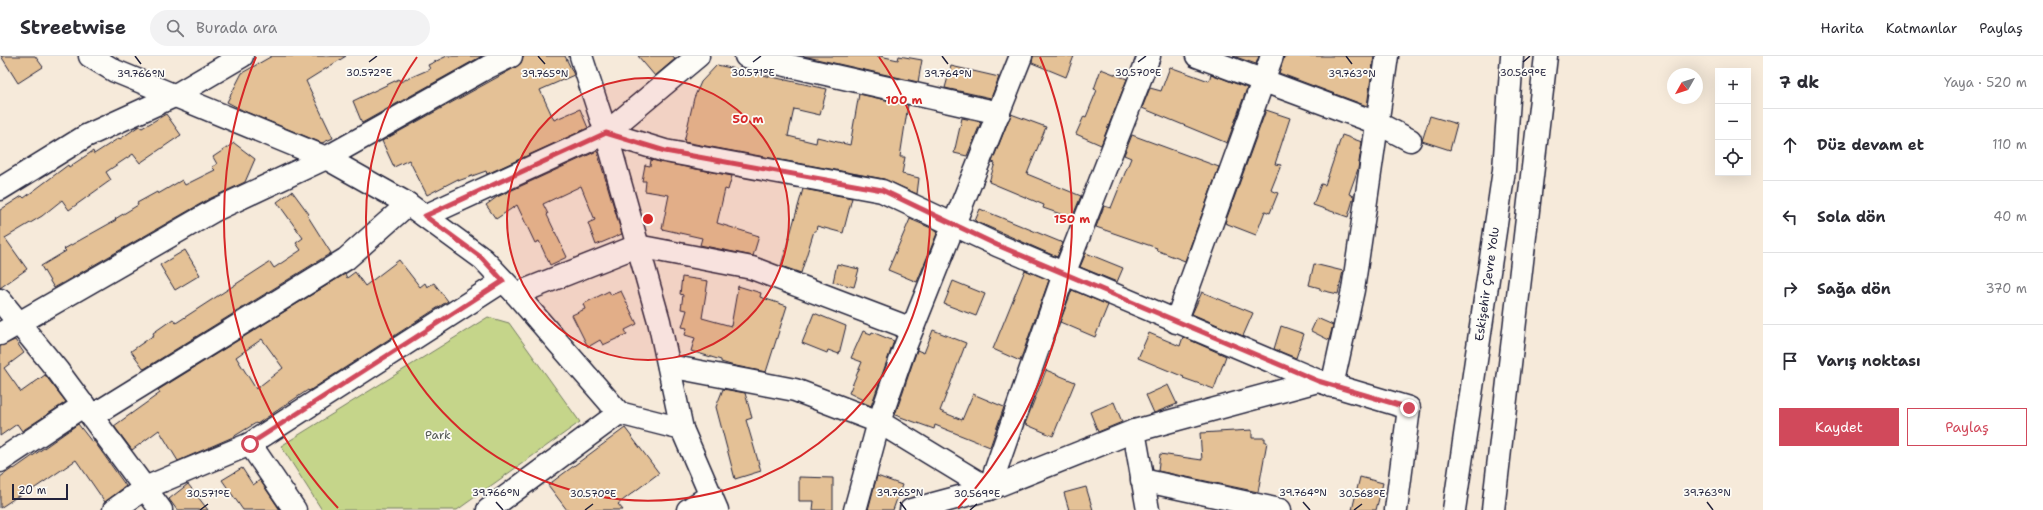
<!DOCTYPE html>
<html lang="tr">
<head>
<meta charset="utf-8">
<style>
  :root { --surface:#fff; --page:#f2f2f3; --text:#2b2b33; --muted:#7c7c81; --line:#e1e1e2; --accent:#d1495b }
  body { margin:0; font-family:"Shantell Sans",sans-serif; background:var(--page); color:var(--text) }
  .controls { position:absolute; right:12px; top:12px; display:grid; overflow:hidden; border-radius:0px; box-shadow:0 4px 16px #0002 }
  .controls button { width:36px; height:36px; display:grid; place-items:center; padding:0; border:0; border-bottom:1px solid var(--line); background:var(--surface); color:var(--text); font:20px sans-serif }
  .compass { position:absolute; left:1667px; top:12px; width:36px; height:36px; border-radius:50%; background:var(--surface); box-shadow:0 4px 16px #0002; rotate:231deg }
  .scale { position:absolute; left:12px; bottom:10px; width:56px; box-sizing:border-box; padding-left:4px; border:2px solid #22223b; border-top:0; font-size:11px; line-height:14px; white-space:nowrap; color:#22223b; -webkit-text-stroke:3px #fdfcf7; paint-order:stroke }
  .stop { position:absolute; width:12px; height:12px; margin:-9px; border:3px solid #d1495b; border-radius:50%; background:#fff }
  .stop.end { background:#d1495b; border-color:#fff; box-shadow:0 1px 4px #0008 }
  .list { margin:0; padding:0; list-style:none }
  h2 { display:flex; justify-content:space-between; align-items:center; height:52px; margin:0; padding:0 16px; font-size:17px }
  h2 small { font-size:13px; font-weight:400; color:var(--muted) }
  .list li { display:grid; grid-template-columns:26px 1fr auto; gap:12px; align-items:center; box-sizing:border-box; height:72px; padding:0 16px; border-top:1px solid var(--line) }
  .list b { display:block; font-size:15px; white-space:nowrap }
  .list em { font-size:13px; font-style:normal; color:var(--muted) }
  .actions { display:flex; gap:8px; padding:12px 16px }
  .actions a { flex:1; padding:9px 0; border:1px solid var(--accent); border-radius:0px; text-align:center; font-size:14px; color:var(--accent) }
  .actions .main { background:var(--accent); color:#fff }
  .icon { flex:none; width:22px; height:22px; fill:none; stroke:currentColor; stroke-width:2; stroke-linecap:round; stroke-linejoin:round }
  .map { position:relative; flex:none; width:1763px; height:454px; overflow:hidden }
  header { display:flex; align-items:center; gap:24px; box-sizing:border-box; height:56px; padding:0 20px; background:var(--surface); border-bottom:1px solid var(--line) }
  header strong { font-size:19px }
  nav { display:flex; gap:22px; margin-inline-start:auto; font-size:14px }
  .search { width:280px; height:36px; background:var(--page); display:flex; align-items:center; gap:10px; box-sizing:border-box; padding:0 14px; border-radius:22px; color:var(--muted); font-size:15px }
  main { display:flex }
  aside { flex:1; background:var(--surface) }
  .map>svg:first-child { display:block }
  .green { fill:#c5d58a; stroke:#747c62 }
  .building { fill:#e4c196; stroke:#22223b; fill-rule:evenodd }
  .lines { fill:none; stroke-linecap:round; stroke-linejoin:round }
  .minor-casing { stroke:#22223b; stroke-width:25 }
  .highway-casing { stroke:#22223b; stroke-width:25 }
  .minor { stroke:#fdfcf7; stroke-width:22 }
  .highway { stroke:#fdfcf7; stroke-width:22 }
  .route { stroke:#d1495b; stroke-width:5 }
  .ticks { fill:none; stroke:#22223b; stroke-width:1.5 }
  .ring { fill:none; stroke:#d62828; stroke-width:2 }
  .labels { text-anchor:middle; stroke-width:3.5; stroke-linejoin:round; paint-order:stroke }
  .street-label { font-size:12px; fill:#22223b; stroke:#fdfcf7 }
  .park-label { font-size:12px; fill:#535853; stroke:#fdfcf7 }
  .ticks-label { font-size:10px; text-anchor:middle; fill:#22223b; stroke:#fdfcf7; stroke-width:3.5; stroke-linejoin:round; paint-order:stroke }
  .centre { fill:#d62828; stroke:#fdfcf7; stroke-width:2 }
  .ring-label { font-size:12px; text-anchor:middle; font-weight:bold; fill:#d62828; stroke:#fdfcf7; stroke-width:3.5; stroke-linejoin:round; paint-order:stroke }
</style>
</head>
<body>
<header>
<strong>Streetwise</strong>
<div class="search"><svg class="icon" aria-label="search" viewBox="0 0 24 24"><circle cx="10" cy="10" r="6"/><path d="M15 15l6 6"/></svg>Burada ara</div>
<nav><a>Harita</a><a>Katmanlar</a><a>Paylaş</a></nav>
</header>
<main>
<div class="map">
<svg width="1763" height="454" viewBox="0 0 1763 454">
  <rect width="100%" height="100%" fill="#f6eada"/>
  <filter id="ink" filterUnits="userSpaceOnUse"><feTurbulence type="fractalNoise" baseFrequency=".025" numOctaves="2"/><feDisplacementMap in="SourceGraphic" scale="8" xChannelSelector="R" yChannelSelector="G"/><feConvolveMatrix kernelMatrix="1 2 1 2 8 2 1 2 1" color-interpolation-filters="sRGB"/></filter>
  <g filter="url(#ink)">
    <path class="green" d="M488,261L509,267L580,366L457,454H322L281,390Z"/>
    <g class="building">
      <path d="M1,0H35L43,11L18,27Z"/>
      <path d="M272,0H346L306,25L333,82L322,87L244,55L227,46L242,17Z"/>
      <path d="M447,0H482L362,67L353,45L399,23L400,26L430,13L428,9Z"/>
      <path d="M523,0H565L574,19L540,34L554,64L580,53L588,72L487,118L486,115L458,125V123L427,139L409,104L394,111L382,85L516,11L521,7Z"/>
      <path d="M638,0H673L675,3L655,20Z"/>
      <path d="M803,0H880L898,4L899,0L922,4L918,26Z"/>
      <path d="M1033,0H1074L1066,21L1032,7Z"/>
      <path d="M1233,0H1259L1256,8Z"/>
      <path d="M1284,0H1374L1367,50L1279,17Z"/>
      <path d="M717,9L827,33L820,59L794,53L788,80L816,87L817,81L850,89L859,38L908,49L900,101H905L902,118L919,122L917,138L884,123L684,86L694,42L701,26Z"/>
      <path d="M951,10L999,21L991,42L945,32Z"/>
      <path d="M1170,11L1209,25L1211,18L1247,32L1227,87L1142,52L1150,32L1161,35Z"/>
      <path d="M1101,13L1127,23L1101,89L1076,78L1084,60L1086,61L1097,34L1094,33Z"/>
      <path d="M1266,54L1290,62L1275,108L1281,109L1271,134L1278,137L1270,157L1265,155L1256,179L1225,167Z"/>
      <path d="M166,58L181,79L140,107L133,98L106,116L111,124L69,154L62,144L42,160L5,182L27,213L0,232V154L22,140L24,142L68,109L69,111L93,95L94,98L119,82L120,83L139,70L142,72Z"/>
      <path d="M1011,58L1046,71L1027,118L1081,140L1072,162L1043,152L1044,149L989,126L995,107L992,106Z"/>
      <path d="M1430,60L1457,68L1450,94L1422,85Z"/>
      <path d="M962,62L981,66L967,100L954,97Z"/>
      <path d="M1132,79L1219,111L1185,205L1156,194L1157,192L1096,171L1104,150L1111,152L1131,102L1124,99Z"/>
      <path d="M1342,79L1362,86L1358,113L1349,138L1354,140L1348,161L1313,149L1321,128L1325,129Z"/>
      <path d="M234,87L255,103L245,126L209,143L54,232L41,210L66,195L64,193L116,164L115,163L138,149L137,147L157,136L158,138L182,124L185,129L215,114L212,111L217,108L213,101Z"/>
      <path d="M597,95L622,178L596,189L588,167L595,164L581,130L543,148L548,158L547,159L567,201L550,209L539,185L535,187L517,149L496,163L486,149L497,141Z"/>
      <path d="M651,104L732,120L728,134L725,133L717,167L759,180L753,200L700,189L702,182L662,173L669,139L645,135L646,125H642L645,109L650,110Z"/>
      <path d="M803,133L852,142L843,177L817,170L816,175H814L801,217L781,210Z"/>
      <path d="M292,135L309,158L307,159L331,197L144,313L131,295L154,279L153,277L173,263L176,267L270,206L274,212L301,194L296,187L303,182L277,146Z"/>
      <path d="M980,153L1063,187L1057,201L975,165Z"/>
      <path d="M910,163L938,175L917,226L888,214Z"/>
      <path d="M185,194L200,219L175,234L160,209Z"/>
      <path d="M1086,197L1123,212L1117,226L1080,211Z"/>
      <path d="M399,204L420,231L425,227L427,231L434,227L448,245L309,335L308,334L257,368L256,367L233,381L178,405L159,374L132,394L114,370L160,337L158,334L345,218L347,222L355,216L365,230ZM262,283L283,312L256,333L236,301Z"/>
      <path d="M837,208L859,213L854,231L833,226Z"/>
      <path d="M1314,208L1343,215L1338,238L1320,234V232L1309,229Z"/>
      <path d="M1025,214L1049,224L1020,305L993,293Z"/>
      <path d="M682,221L708,225L702,262L731,270L738,230L761,237L760,241L787,250L766,316L731,309L721,306V304L691,295L695,282L685,279L687,272L682,271L687,254L681,253L683,239L680,238Z"/>
      <path d="M953,225L985,238L976,260L944,248Z"/>
      <path d="M1072,234L1108,249L1095,281L1060,266Z"/>
      <path d="M609,235L611,239L621,235L637,268L625,274L627,278L603,289L600,284L588,291L572,259L585,253L583,248Z"/>
      <path d="M1202,236L1253,257L1243,280L1192,258Z"/>
      <path d="M814,257L846,270L839,298L828,294L827,297L802,287Z"/>
      <path d="M1317,262L1333,269L1329,284L1311,275Z"/>
      <path d="M1281,270L1304,278L1296,302L1274,293Z"/>
      <path d="M933,274L966,287L940,355L962,364L973,338L1004,351L990,391L935,369L934,373L895,359L917,294L924,297Z"/>
      <path d="M863,275L871,278L872,276L894,285L871,350L862,346L863,344L849,337L862,306L851,302Z"/>
      <path d="M1149,277L1180,290L1183,281L1226,300L1214,333L1183,322L1184,321L1138,302Z"/>
      <path d="M15,284L24,297L4,312L21,336L45,319L66,346L22,375L17,368L0,380V290Z"/>
      <path d="M1046,314L1075,326L1053,380L1025,368Z"/>
      <path d="M1168,329L1177,348L1154,357L1146,339Z"/>
      <path d="M723,333L745,337L752,362L746,364L761,415L735,423L716,351Z"/>
      <path d="M1114,346L1122,366L1098,376L1090,356Z"/>
      <path d="M78,368L92,386L94,385L126,430L105,446L76,404L32,434L30,432L0,452V421L13,412L14,413Z"/>
      <path d="M625,372L659,417L618,448L623,454H567L548,429Z"/>
      <path d="M1252,374V382H1265V386H1267L1258,436L1158,415L1160,398L1202,404L1200,377Z"/>
      <path d="M242,412L253,429L260,424L280,454H243L222,424Z"/>
      <path d="M877,420L902,429L893,454H868Z"/>
      <path d="M799,421L833,422V454H813L814,445H799Z"/>
      <path d="M1360,421L1383,427L1376,454H1352Z"/>
      <path d="M188,428L208,454H177L169,443Z"/>
      <path d="M1086,431L1093,454H1069L1064,437Z"/>
    </g>
    <g class="lines">
      <defs>
        <g id="minor">
          <path d="M90,0L115,15L326,102L408,148L483,203L516,238L619,357L682,373"/>
          <path d="M581,0L606,77L659,265L682,373L717,454"/>
          <path d="M746,0L999,57"/>
          <path d="M1197,0L1377,67L1410,84"/>
          <path d="M606,77L665,95L882,135L997,189L1318,325L1409,352L1396,454"/>
          <path d="M0,133L86,80L174,40L242,0"/>
          <path d="M425,160L606,77L698,0"/>
          <path d="M516,238L637,190L752,212L912,273"/>
          <path d="M0,244L58,315L161,454"/>
          <path d="M1176,266L1272,0"/>
          <path d="M0,278L215,154L326,102L488,11L511,0"/>
          <path d="M669,310L795,334L879,366L989,433L1064,218L1149,0"/>
          <path d="M1332,330L1353,234L1387,0"/>
          <path d="M92,360L346,203L408,148"/>
          <path d="M1134,375L1318,325"/>
          <path d="M0,405L84,349"/>
          <path d="M1142,424L1280,454"/>
          <path d="M114,454L145,432L250,388"/>
          <path d="M295,454L250,388L503,225"/>
          <path d="M488,454L619,357"/>
          <path d="M688,454L711,439"/>
          <path d="M855,454L879,366L905,291L1021,0"/>
          <path d="M911,454L989,433L1134,375L1148,454"/>
        </g>
        <g id="highway">
          <path d="M1454,454L1504,114L1512,0"/>
          <path d="M1493,454L1546,0"/>
        </g>
      </defs>
      <use href="#minor" class="minor-casing"/>
      <use href="#highway" class="highway-casing"/>
      <use href="#minor" class="minor"/>
      <use href="#highway" class="highway"/>
    </g>
  </g>
  <g class="lines" filter="url(#ink)">
    <path class="route" d="M250,388L503,225L482,202L425,160L606,77L665,95L882,134L997,189L1318,325L1409,352"/>
  </g>
  <path class="ticks" d="M135,0L141,8M538,0L545,8M942,0L948,8M1346,0L1352,8M369,6L377,0M753,6L761,0M1138,6L1146,0M1523,6L1530,0M496,446L503,454M900,446L906,454M1303,446L1310,454M1707,446L1713,454M200,454L208,448M585,454L593,448M970,454L977,448M1354,454L1362,448"/>
  <circle cx="648" cy="163" r="141" fill="#d62828" fill-opacity=".12"/>
  <g class="ring">
    <circle cx="648" cy="163" r="141"/>
    <path d="M879 1A282 282 0 1 1 417 1"/>
    <path d="M338 452A424 424 0 0 1 256 1M1040 1A424 424 0 0 1 958 452"/>
  </g>
  <g class="labels">
    <g class="street-label">
      <text transform="translate(1487 228) rotate(-82)" y="4">Eskişehir Çevre Yolu</text>
    </g>
    <g class="park-label">
      <text x="438" y="383">Park</text>
    </g>
  </g>
  <g class="ticks-label">
    <text x="369" y="20">30.572°E</text>
    <text x="753" y="20">30.571°E</text>
    <text x="1138" y="20">30.570°E</text>
    <text x="1523" y="20">30.569°E</text>
    <text x="141" y="21">39.766°N</text>
    <text x="545" y="21">39.765°N</text>
    <text x="948" y="21">39.764°N</text>
    <text x="1352" y="21">39.763°N</text>
    <text x="496" y="440">39.766°N</text>
    <text x="900" y="440">39.765°N</text>
    <text x="1303" y="440">39.764°N</text>
    <text x="1707" y="440">39.763°N</text>
    <text x="208" y="441">30.571°E</text>
    <text x="593" y="441">30.570°E</text>
    <text x="977" y="441">30.569°E</text>
    <text x="1362" y="441">30.568°E</text>
  </g>
  <circle cx="648" cy="163" r="6" class="centre"/>
  <g class="ring-label">
    <text x="904" y="48">100 m</text>
    <text x="748" y="67">50 m</text>
    <text x="1072" y="167">150 m</text>
  </g>
</svg>
<div class="controls">
<button>+</button>
<button>−</button>
<button><svg class="icon" aria-label="locate" viewBox="0 0 24 24"><circle cx="12" cy="12" r="6"/><path d="M12 2v4M12 18v4M2 12h4M18 12h4"/></svg></button>
</div>
<svg class="compass" viewBox="-18 -18 36 36"><path d="M0-13l5 13h-10z" fill="#e53935"/><path d="M0 13l5-13h-10z" fill="#7c7c81"/></svg>
<div class="scale">20 m</div>
<div class="stop" style="left:250px;top:388px"></div>
<div class="stop end" style="left:1409px;top:352px"></div>
</div>
<aside>
<h2>7 dk<small>Yaya · 520 m</small></h2>
<ul class="list">
<li><svg class="icon" aria-label="ahead" viewBox="0 0 24 24"><path d="M12 20V5M6 11l6-6 6 6"/></svg><div><b>Düz devam et</b></div><em>110 m</em></li>
<li><svg class="icon" aria-label="left" viewBox="0 0 24 24"><path d="M17 20v-9H6M10 6l-5 5 5 5"/></svg><div><b>Sola dön</b></div><em>40 m</em></li>
<li><svg class="icon" aria-label="right" viewBox="0 0 24 24"><path d="M7 20v-9h11M14 6l5 5-5 5"/></svg><div><b>Sağa dön</b></div><em>370 m</em></li>
<li><svg class="icon" aria-label="arrive" viewBox="0 0 24 24"><path d="M6 21V4h12l-3 4 3 4H6"/></svg><div><b>Varış noktası</b></div></li>
</ul>
<div class="actions"><a class="main">Kaydet</a><a>Paylaş</a></div>
</aside>
</main>
</body>
</html>
